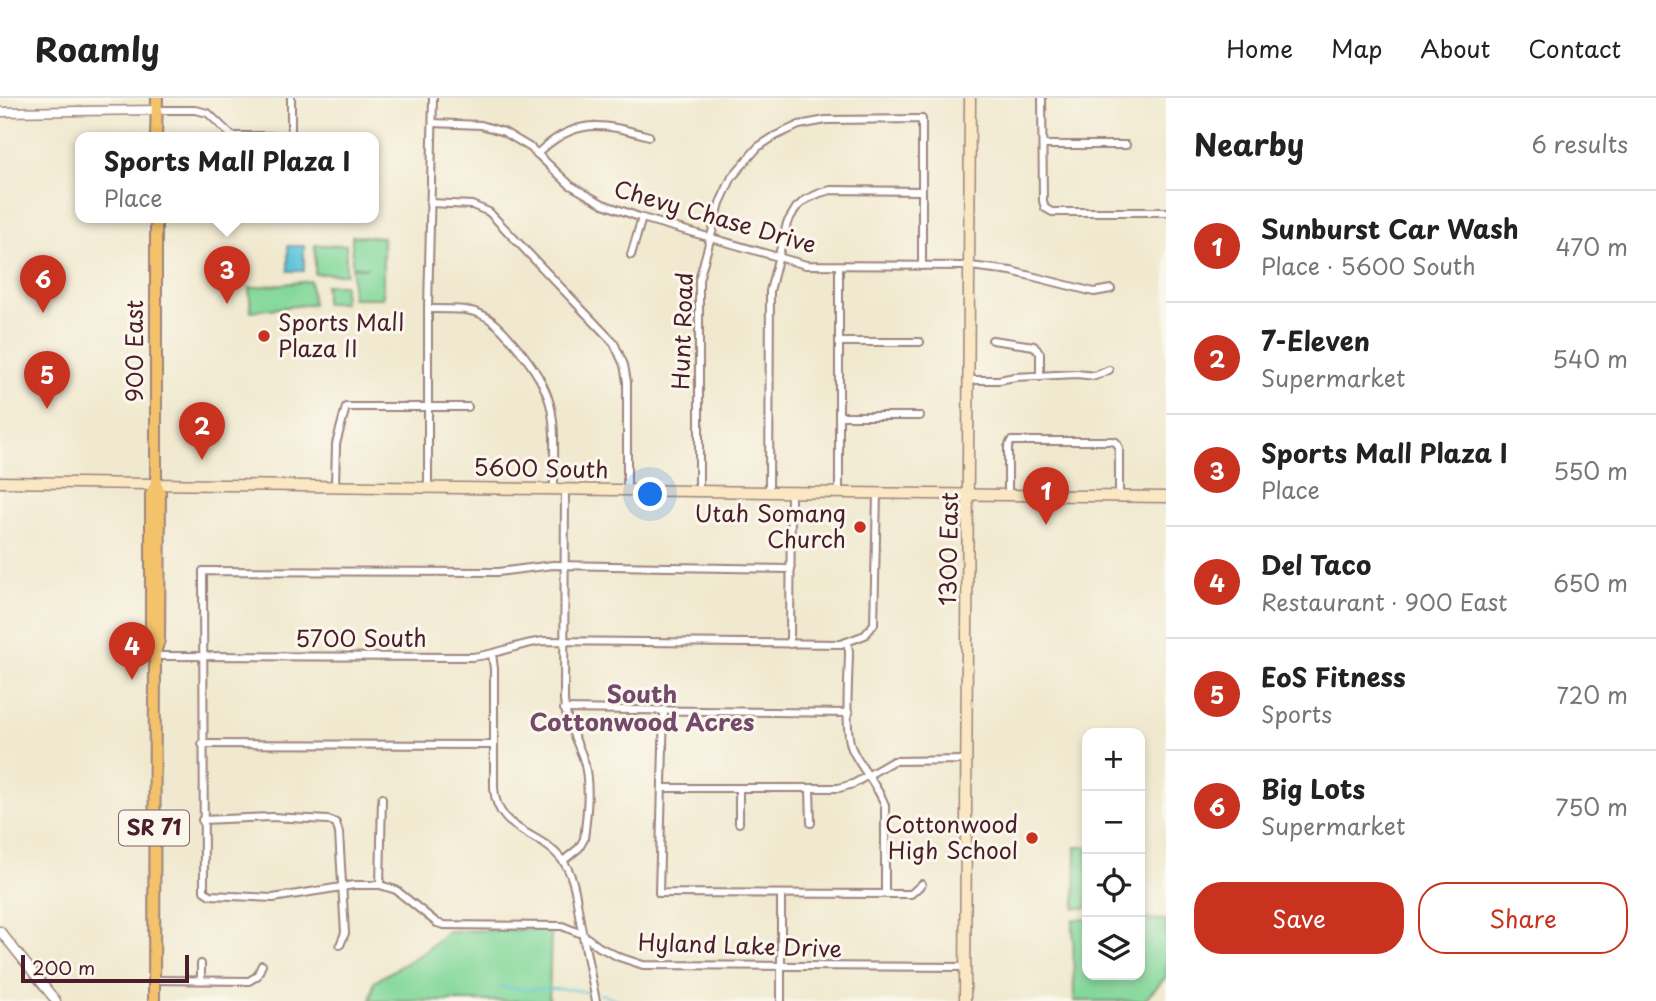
<!DOCTYPE html>
<html lang="en">
<head>
<meta charset="utf-8">
<style>
  :root { --surface:#fff; --page:#f6f6f6; --text:#222; --muted:#767676; --line:#e0e0e0; --accent:#c8321e }
  body { margin:0; font-family:"Playpen Sans",sans-serif; background:var(--page); color:var(--text) }
  .controls { position:absolute; right:21px; bottom:21px; display:grid; overflow:hidden; border-radius:14px; box-shadow:0 4px 10px #0003 }
  .controls button { width:63px; height:63px; display:grid; place-items:center; padding:0; border:0; border-bottom:2px solid var(--line); background:var(--surface); color:var(--text); font:35px sans-serif }
  .scale { position:absolute; left:21px; bottom:18px; width:168px; box-sizing:border-box; padding-left:7px; border:4px solid #4a1f2b; border-top:0; font-size:19px; line-height:24px; white-space:nowrap; color:#4a1f2b; -webkit-text-stroke:5px #fbf7ec; paint-order:stroke }
  .you { position:absolute; left:651px; top:397px; width:24px; height:24px; margin:-18px; border:5px solid #fff; border-radius:50%; background:#1a73e8; box-shadow:0 0 0 10px #1a73e833 }
  .badge { display:grid; place-items:center; width:46px; height:46px; border-radius:50%; background:var(--accent); color:#fff; font-size:23px; font-weight:700 }
  .pin { position:absolute; translate:-50% -58px; filter:drop-shadow(0 2px 4px #0008) }
  .pin::after { content:''; position:absolute; top:37px; width:24px; height:21px; background:inherit; clip-path:polygon(0 0,100% 0,50% 100%) }
  .popup { position:absolute; left:75px; top:34px; width:304px; height:91px; box-sizing:border-box; display:grid; place-content:center; border-radius:14px; background:var(--surface); filter:drop-shadow(0 2px 5px #0005); font-size:23px; white-space:nowrap; color:var(--muted) }
  .popup b { font-size:26px; color:var(--text) }
  .popup::after { content:''; position:absolute; left:50%; top:100%; margin-left:-14px; border:14px solid transparent; border-top-color:var(--surface) }
  .list { margin:0; padding:0; list-style:none }
  h2 { display:flex; justify-content:space-between; align-items:center; height:91px; margin:0; padding:0 28px; font-size:30px }
  h2 small { font-size:23px; font-weight:400; color:var(--muted) }
  .list li { display:grid; grid-template-columns:46px 1fr auto; gap:21px; align-items:center; box-sizing:border-box; height:112px; padding:0 28px; border-top:2px solid var(--line) }
  .list b { display:block; font-size:26px; white-space:nowrap }
  .list p { margin:0; font-size:23px; white-space:nowrap; color:var(--muted) }
  .list em { font-size:23px; font-style:normal; color:var(--muted) }
  .actions { display:flex; gap:14px; padding:21px 28px }
  .actions a { flex:1; padding:16px 0; border:2px solid var(--accent); border-radius:28px; text-align:center; font-size:24px; color:var(--accent) }
  .actions .main { background:var(--accent); color:#fff }
  .icon { flex:none; width:38px; height:38px; fill:none; stroke:currentColor; stroke-width:2; stroke-linecap:round; stroke-linejoin:round }
  .map { position:relative; flex:none; width:1166px; height:903px; overflow:hidden }
  header { display:flex; align-items:center; gap:42px; box-sizing:border-box; height:98px; padding:0 35px; background:var(--surface); border-bottom:2px solid var(--line) }
  header strong { font-size:33px }
  nav { display:flex; gap:38px; margin-inline-start:auto; font-size:24px }
  main { display:flex }
  aside { flex:1; background:var(--surface) }
  .map>svg:first-child { display:block }
  .green { fill:#84d89b; stroke:#677c63; stroke-width:2 }
  .water { fill:#5ec6da; stroke:#547282; stroke-width:2 }
  .lines { fill:none; stroke-linecap:round; stroke-linejoin:round }
  .stream { stroke:#5ec6da; stroke-width:2 }
  .minor-casing { stroke:#9d847d; stroke-width:10 }
  .tertiary-casing { stroke:#9d847d; stroke-width:11 }
  .secondary-casing { stroke:#9d847d; stroke-width:13 }
  .primary-casing { stroke:#9d847d; stroke-width:14 }
  .minor { stroke:#fff; stroke-width:6 }
  .tertiary { stroke:#fff; stroke-width:8 }
  .secondary { stroke:#fae7c3; stroke-width:10 }
  .primary { stroke:#f3c26a; stroke-width:10 }
  .poi-dot { fill:#c8321e; stroke:#fbf7ec; stroke-width:2.5 }
  .labels { text-anchor:middle; stroke-width:6; stroke-linejoin:round; paint-order:stroke }
  .shield { fill:#fbf7ec; stroke:#7f6065; stroke-width:2 }
  .shield-label { font-size:21px; font-weight:bold; fill:#4a1f2b }
  .street-label { font-size:23px; fill:#4a1f2b; stroke:#fbf7ec }
  .poi-label { font-size:23px; fill:#4a1f2b; stroke:#fbf7ec; text-anchor:end }
  .neighbourhood-label { font-size:24px; font-weight:bold; fill:#734a6a; stroke:#fbf7ec }
</style>
</head>
<body>
<header>
<strong>Roamly</strong>
<nav><a>Home</a><a>Map</a><a>About</a><a>Contact</a></nav>
</header>
<main>
<div class="map">
<svg width="1166" height="903" viewBox="0 0 1166 903">
  <rect width="100%" height="100%" fill="#fbf7ec"/>
  <filter id="ink" filterUnits="userSpaceOnUse"><feTurbulence type="fractalNoise" baseFrequency=".0143" numOctaves="2"/><feDisplacementMap in="SourceGraphic" scale="14" xChannelSelector="R" yChannelSelector="G"/><feConvolveMatrix kernelMatrix="1 2 1 2 8 2 1 2 1" color-interpolation-filters="sRGB"/></filter>
  <filter id="wash" filterUnits="userSpaceOnUse"><feTurbulence type="fractalNoise" baseFrequency=".00686" numOctaves="4" result="noise"/><feDisplacementMap in="SourceGraphic" scale="28" xChannelSelector="R" yChannelSelector="G"/><feGaussianBlur stdDeviation="1.57" result="paint"/><feColorMatrix in="noise" values="0 0 0 0 0 0 0 0 0 0 0 0 0 0 0 0 0 1.4 0 .05"/><feComposite in="paint" operator="in"/></filter>
  <g filter="url(#wash)">
    <rect width="100%" height="100%" fill="#f0e9cf"/>
    <g class="green">
      <path d="M352,138L383,139V200H352V170H368L352,168Z"/>
      <rect x="315" y="147" width="31" height="29"/>
      <path d="M310,183L313,206L251,213L249,190Z"/>
      <rect x="325" y="187" width="19" height="18"/>
      <path d="M1076,749H1087V810H1075Z"/>
      <path d="M1073,821H1087V877H1140V821L1166,822V879L1144,903H1074Z"/>
      <path d="M551,831L549,903H370L374,884L424,854L448,833Z"/>
    </g>
    <rect class="water" x="288" y="148" width="16" height="25"/>
    <g class="lines">
      <g class="stream">
        <path d="M499,888C528,896 561,886 590,895"/>
        <path d="M600,896L622,903"/>
      </g>
    </g>
  </g>
  <g filter="url(#ink)">
    <g class="lines">
      <defs>
        <g id="minor">
          <path d="M291,0V38"/>
          <path d="M1042,0L1043,103L1045,110L1052,114H1166"/>
          <path d="M157,12H195L208,15L232,38H337"/>
          <path d="M433,25L481,27L504,34L531,50L570,87L603,106L642,120L806,167L970,168L1011,173L1094,194L1111,191"/>
          <path d="M1043,47H1126"/>
          <path d="M537,56C575,19 602,25 649,38"/>
          <path d="M430,105L472,107L489,114L614,245L624,267L627,284V392"/>
          <path d="M631,157L642,120"/>
          <path d="M839,168V395"/>
          <path d="M428,211C477,211 485,210 517,249C562,302 553,326 554,391"/>
          <path d="M992,242L1034,248L1040,255V279"/>
          <path d="M839,244H920"/>
          <path d="M970,282H999L1015,279L1077,276L1095,278L1109,272"/>
          <path d="M839,318H920"/>
          <path d="M335,388L336,346L346,309H468"/>
          <path d="M428,389V211L433,0"/>
          <path d="M699,393V182L720,105L732,79L758,49L775,38L799,27L826,22L922,21V168"/>
          <path d="M769,394L770,193L787,125L796,110L805,102L820,95L831,92L922,93"/>
          <path d="M1008,397V349L1011,343H1111L1116,344L1119,350V399"/>
          <path d="M791,471L553,467L498,474L203,473L204,793L210,797L273,800L354,787H380L396,792L437,825L444,827L562,828L582,836L599,849L619,859L643,867L965,869"/>
          <path d="M847,544L849,553C849,575 844,633 852,651C861,671 877,686 885,707V796"/>
          <path d="M790,546L791,394"/>
          <path d="M492,556L494,571V690C497,737 543,732 565,766C576,783 577,808 581,828C586,853 591,878 596,903"/>
          <path d="M155,558L472,559C497,557 519,545 544,543L841,546L865,537L874,526L877,396"/>
          <path d="M564,611L849,615"/>
          <path d="M664,612L659,795L899,796H911L922,786"/>
          <path d="M202,646L494,647"/>
          <path d="M662,690H839L853,686L893,663L967,662"/>
          <path d="M739,690V725"/>
          <path d="M810,691L811,725"/>
          <path d="M202,722L272,719L328,722L336,725L339,735L345,835L340,847"/>
          <path d="M563,763L579,750L584,741C587,717 591,684 583,660C576,640 566,625 564,603L565,391"/>
          <path d="M380,787L382,700"/>
          <path d="M201,866V882"/>
          <path d="M154,882L249,883L257,878L262,867"/>
          <path d="M781,903V796"/>
        </g>
        <g id="tertiary">
          <path d="M0,14L157,12"/>
          <path d="M0,833L56,903"/>
        </g>
        <g id="secondary">
          <path d="M0,384L1166,399"/>
          <path d="M965,903L970,0"/>
        </g>
        <g id="primary">
          <path d="M156,40L157,0"/>
          <path d="M155,555L159,542L160,395L156,385V120"/>
          <path d="M154,903L155,558L151,542V396L156,385"/>
        </g>
      </defs>
      <use href="#minor" class="minor-casing"/>
      <use href="#tertiary" class="tertiary-casing"/>
      <use href="#secondary" class="secondary-casing"/>
      <use href="#primary" class="primary-casing"/>
      <use href="#minor" class="minor"/>
      <use href="#tertiary" class="tertiary"/>
      <use href="#secondary" class="secondary"/>
      <use href="#primary" class="primary"/>
    </g>
  </g>
  <g class="poi-dot">
    <circle cx="264" cy="238" r="7"/>
    <circle cx="860" cy="429" r="7"/>
    <circle cx="1032" cy="740" r="7"/>
  </g>
  <g class="labels">
    <rect class="shield" x="119" y="712.5" width="70" height="35" rx="5"/>
    <g class="shield-label">
      <text x="154" y="737">SR 71</text>
    </g>
    <g class="street-label">
      <text transform="translate(715 119) rotate(16)" y="8">Chevy Chase Drive</text>
      <text transform="translate(683 233) rotate(-88)" y="8">Hunt Road</text>
      <text transform="translate(135 253) rotate(-90)" y="8">900 East</text>
      <text transform="translate(541 371) rotate(1)" y="8">5600 South</text>
      <text transform="translate(949 451) rotate(-89)" y="8">1300 East</text>
      <text x="361" y="549">5700 South</text>
      <text transform="translate(740 848) rotate(2)" y="8">Hyland Lake Drive</text>
    </g>
    <g class="poi-label">
      <text x="278" y="233" text-anchor="start">Sports Mall<tspan x="278" dy="26">Plaza II</tspan></text>
      <text x="846" y="424">Utah Somang<tspan x="846" dy="26">Church</tspan></text>
      <text x="1018" y="735">Cottonwood<tspan x="1018" dy="26">High School</tspan></text>
    </g>
    <g class="neighbourhood-label">
      <text x="642" y="605">South<tspan x="642" dy="28">Cottonwood Acres</tspan></text>
    </g>
  </g>
</svg>
<div class="controls">
<button>+</button>
<button>−</button>
<button><svg class="icon" aria-label="locate" viewBox="0 0 24 24"><circle cx="12" cy="12" r="6"/><path d="M12 2v4M12 18v4M2 12h4M18 12h4"/></svg></button>
<button><svg class="icon" aria-label="layers" viewBox="0 0 24 24"><path d="M12 4l9 5-9 5-9-5zM3 14l9 5 9-5"/></svg></button>
</div>
<div class="scale">200 m</div>
<div class="you"></div>
<div class="pin badge" style="left:1046px;top:427px">1</div>
<div class="pin badge" style="left:202px;top:362px">2</div>
<div class="pin badge" style="left:227px;top:206px">3</div>
<div class="popup"><b>Sports Mall Plaza I</b>Place</div>
<div class="pin badge" style="left:132px;top:582px">4</div>
<div class="pin badge" style="left:47px;top:311px">5</div>
<div class="pin badge" style="left:43px;top:215px">6</div>
</div>
<aside>
<h2>Nearby<small>6 results</small></h2>
<ul class="list">
<li><span class="badge">1</span><div><b>Sunburst Car Wash</b><p>Place · 5600 South</p></div><em>470 m</em></li>
<li><span class="badge">2</span><div><b>7-Eleven</b><p>Supermarket</p></div><em>540 m</em></li>
<li><span class="badge">3</span><div><b>Sports Mall Plaza I</b><p>Place</p></div><em>550 m</em></li>
<li><span class="badge">4</span><div><b>Del Taco</b><p>Restaurant · 900 East</p></div><em>650 m</em></li>
<li><span class="badge">5</span><div><b>EoS Fitness</b><p>Sports</p></div><em>720 m</em></li>
<li><span class="badge">6</span><div><b>Big Lots</b><p>Supermarket</p></div><em>750 m</em></li>
</ul>
<div class="actions"><a class="main">Save</a><a>Share</a></div>
</aside>
</main>
</body>
</html>
